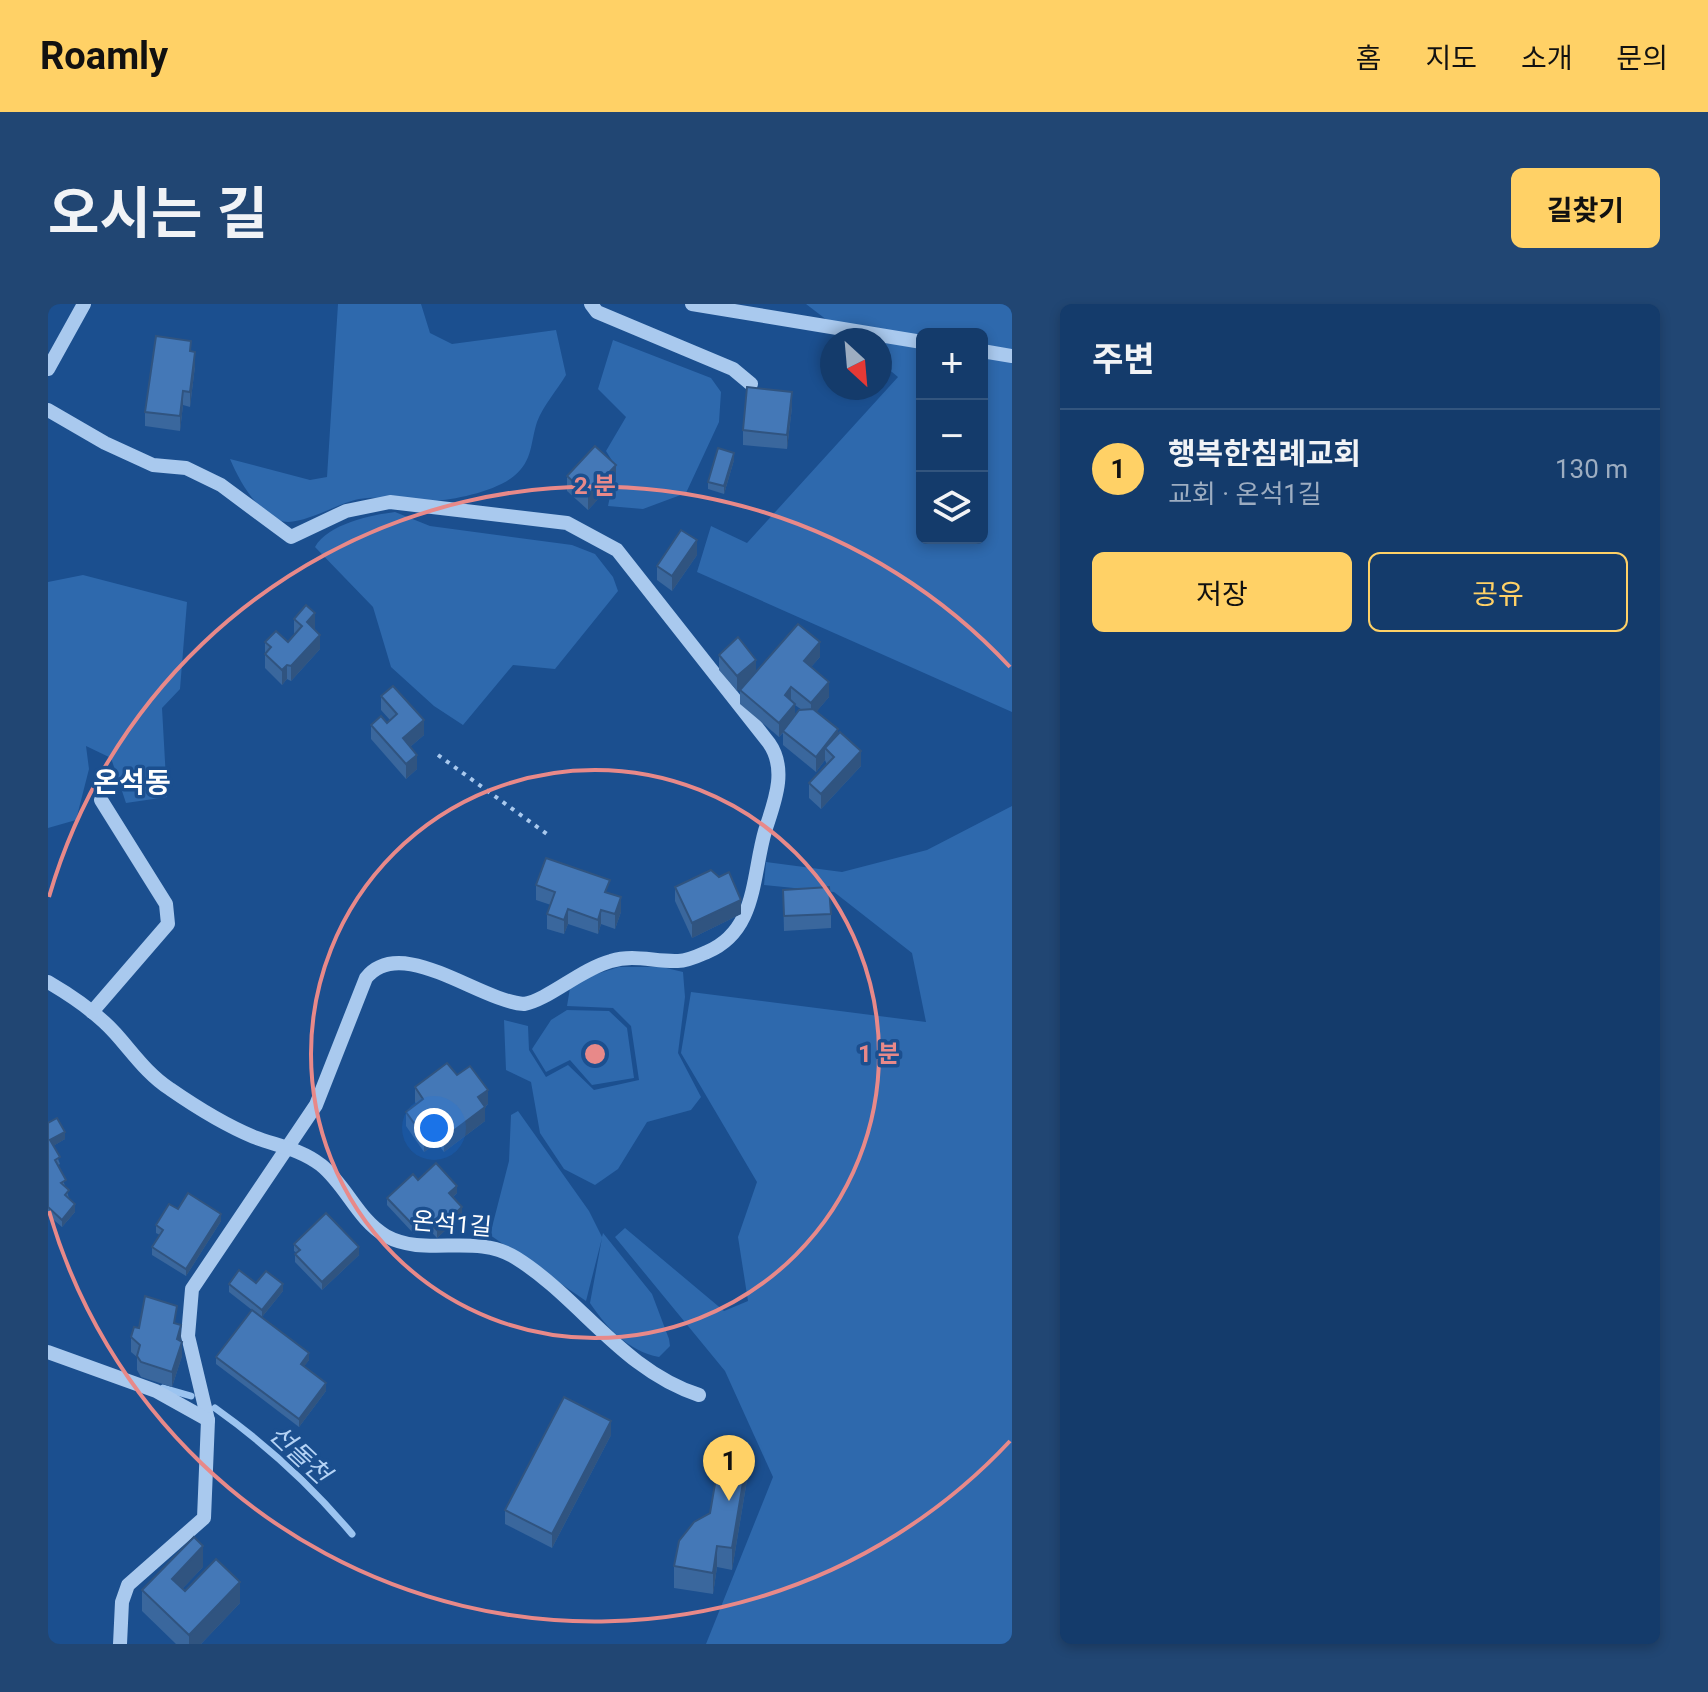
<!DOCTYPE html>
<html lang="ko">
<head>
<meta charset="utf-8">
<style>
  :root { --surface:#143b6b; --page:#214673; --text:#f1f3f6; --muted:#9dadc1; --line:#33557e; --accent:#ffd166 }
  body { margin:0; font-family:Roboto,"Noto Sans KR",sans-serif; background:var(--page); color:var(--text) }
  .controls { position:absolute; right:24px; top:24px; display:grid; overflow:hidden; border-radius:12px; box-shadow:0 4px 12px #0003 }
  .controls button { width:72px; height:72px; display:grid; place-items:center; padding:0; border:0; border-bottom:2px solid var(--line); background:var(--surface); color:var(--text); font:40px sans-serif }
  .compass { position:absolute; left:772px; top:24px; width:72px; height:72px; border-radius:50%; background:var(--surface); box-shadow:0 4px 12px #0003; rotate:154deg }
  .you { position:absolute; left:386px; top:824px; width:28px; height:28px; margin:-20px; border:6px solid #fff; border-radius:50%; background:#1a73e8; box-shadow:0 0 0 12px #1a73e833 }
  .badge { display:grid; place-items:center; width:52px; height:52px; border-radius:50%; background:var(--accent); color:#111; font-size:26px; font-weight:700 }
  .pin { position:absolute; translate:-50% -66px; filter:drop-shadow(0 2px 4px #0008) }
  .pin::after { content:''; position:absolute; top:42px; width:28px; height:24px; background:inherit; clip-path:polygon(0 0,100% 0,50% 100%) }
  .list { margin:0; padding:0; list-style:none }
  h2 { display:flex; justify-content:space-between; align-items:center; height:104px; margin:0; padding:0 32px; font-size:34px }
  h2 small { font-size:26px; font-weight:400; color:var(--muted) }
  .list li { display:grid; grid-template-columns:52px 1fr auto; gap:24px; align-items:center; box-sizing:border-box; height:120px; padding:0 32px; border-top:2px solid var(--line) }
  .list b { display:block; font-size:30px; white-space:nowrap }
  .list p { margin:0; font-size:26px; white-space:nowrap; color:var(--muted) }
  .list em { font-size:26px; font-style:normal; color:var(--muted) }
  .actions { display:flex; gap:16px; padding:24px 32px }
  .actions a { flex:1; padding:18px 0; border:2px solid var(--accent); border-radius:12px; text-align:center; font-size:28px; color:var(--accent) }
  .actions .main { background:var(--accent); color:#111 }
  .icon { flex:none; width:44px; height:44px; fill:none; stroke:currentColor; stroke-width:2; stroke-linecap:round; stroke-linejoin:round }
  .map { position:relative; flex:none; width:964px; height:1340px; overflow:hidden; border-radius:12px }
  header { display:flex; align-items:center; gap:48px; box-sizing:border-box; height:112px; padding:0 40px; background:var(--accent); color:#111 }
  header strong { font-size:38px }
  nav { display:flex; gap:44px; margin-inline-start:auto; font-size:28px }
  .intro { display:flex; align-items:center; justify-content:space-between; box-sizing:border-box; height:192px; padding:0 48px }
  h1 { margin:0; font-size:56px }
  .button { padding:20px 36px; border-radius:12px; background:var(--accent); color:#111; font-size:28px; font-weight:700 }
  main { display:flex; gap:48px; padding:0 48px }
  aside { flex:1; background:var(--surface); border-radius:12px; box-shadow:0 4px 12px #0003 }
  .map>svg:first-child { display:block }
  .green { fill:#2e69ad; fill-rule:evenodd }
  .lines { fill:none; stroke-linecap:round; stroke-linejoin:round }
  .stream { stroke:#9cc4f0; stroke-width:7 }
  .path { stroke:#a9c9ee; stroke-width:4; stroke-dasharray:4 6; stroke-linecap:butt }
  .minor { stroke:#a9c9ee; stroke-width:14 }
  .wall { fill:#3a679d; fill-rule:evenodd }
  .shaded-wall { fill:#305480 }
  .building { fill:#4478b7; stroke:#305480; stroke-width:2 }
  .ring { fill:none; stroke:#e88989; stroke-width:4 }
  .labels { text-anchor:middle; stroke-width:7; stroke-linejoin:round; paint-order:stroke }
  .street-label { font-size:24px; fill:#fff; stroke:#1b4f8f }
  .water-label { font-size:26px; font-style:italic; fill:#b5d3f5; stroke:#1b4f8f }
  .quarter-label { font-size:28px; font-weight:bold; fill:#fff; stroke:#1b4f8f }
  .centre { fill:#e88989; stroke:#1b4f8f; stroke-width:4 }
  .ring-label { font-size:24px; text-anchor:middle; font-weight:bold; fill:#e88989; stroke:#1b4f8f; stroke-width:7; stroke-linejoin:round; paint-order:stroke }
</style>
</head>
<body>
<header>
<strong>Roamly</strong>
<nav><a>홈</a><a>지도</a><a>소개</a><a>문의</a></nav>
</header>
<div class="intro"><h1>오시는 길</h1><a class="button">길찾기</a></div>
<main>
<div class="map">
<svg width="964" height="1340" viewBox="0 0 964 1340">
  <rect width="100%" height="100%" fill="#1b4f8f"/>
  <g class="green">
    <path d="M290,0H373L382,29L404,40L508,26L518,71C509,86 495,102 489,118C482,140 485,156 466,172C448,187 407,196 384,197C359,198 336,191 311,195C289,199 249,225 231,216C207,205 192,178 182,155L262,176L279,173Z"/>
    <path d="M758,0H964V408L649,268L663,222L699,239L850,73L832,58V36H805ZM874,30H934V234H874Z"/>
    <path d="M565,36L663,74L673,88L671,118L638,189L595,205L560,202L568,163L558,147L578,113L550,85Z"/>
    <path d="M347,208L382,222L524,241L547,250L565,273L570,287L507,365L465,361L415,421L386,402L343,363L325,303L267,243C280,220 323,211 347,208Z"/>
    <path d="M35,271L139,298L132,385L114,404L119,493L78,499L63,454L38,442L41,465L28,516L0,524V278Z"/>
    <path d="M964,502V1340H658L725,1173L677,1067L567,933L577,924L676,1007L700,997L690,933L709,878L633,749L643,688L878,718L864,649L786,588L716,581L718,558L794,568L879,546Z"/>
    <path d="M571,663H614L635,668L637,693L630,749L653,793L643,806L599,818L570,865L547,881L516,865L492,829L483,778L458,766L456,716L480,722L481,746L498,773L520,761L546,786L591,776L583,722L565,704L519,702L523,678Z"/>
    <path d="M519,706L561,707L579,724L586,774L544,781L522,756L498,768L484,745L503,716Z"/>
    <path d="M470,807L541,907L554,933L555,929L604,990L621,1035L622,1042L611,1053C580,1047 559,1024 542,999L554,934L538,997L442,931L461,857L463,811Z"/>
  </g>
  <g class="lines">
    <g class="stream">
      <path d="M115,1084L143,1092"/>
      <path d="M167,1104C219,1141 263,1181 304,1230"/>
    </g>
    <path class="path" d="M390,451L503,533"/>
    <g class="minor">
      <path d="M543,0L549,8L685,65L703,80"/>
      <path d="M644,0L874,38"/>
      <path d="M934,47L964,52"/>
      <path d="M0,65L36,0"/>
      <path d="M0,106L57,139L105,161L138,164L173,181L243,233L298,207L342,198L519,219L569,246L721,439C740,466 726,499 717,527C704,572 709,627 659,648C650,652 640,657 630,657C607,658 586,650 563,657C533,665 500,696 476,700C431,697 353,630 318,674L268,801L144,985L140,1032L160,1116L156,1214L80,1281L74,1298L72,1340"/>
      <path d="M0,678C24,692 48,708 67,729C85,749 99,770 122,785C148,803 177,821 206,833C230,842 252,845 273,861C298,881 310,916 338,932C378,954 427,928 468,954C532,994 574,1066 651,1091"/>
      <path d="M44,708L120,620L118,600L53,496"/>
      <path d="M0,1048L108,1087L160,1116"/>
    </g>
  </g>
  <g class="wall">
    <path d="M143,47L147,62L142,103L135,101L132,127L97,122V108Z"/>
    <path d="M744,103L739,145L695,141V126Z"/>
    <path d="M686,156L676,190L660,185V178Z"/>
    <path d="M519,172L568,176L540,206L519,187Z"/>
    <path d="M649,251L624,287L609,276V262Z"/>
    <path d="M246,315L267,324L266,325L272,345L243,377L239,375L234,381L217,364V338H240L247,330L246,329Z"/>
    <path d="M671,351L708,368L772,353L763,363L781,393L768,408L790,430L813,462L773,505L761,494V479L779,461L777,456L768,468L735,441V429L731,433L692,400V386L701,376L689,387L671,366ZM747,401L754,406L747,411Z"/>
    <path d="M333,392L376,431L362,443L369,465L358,475L323,435V421L339,419L342,416L333,406Z"/>
    <path d="M488,581L562,589L573,608L567,625L553,620L550,630L520,620L516,630L499,625V610L503,601L488,596Z"/>
    <path d="M627,583L693,610L644,634L627,597Z"/>
    <path d="M735,586L783,610V624L736,627Z"/>
    <path d="M409,771L440,800L437,803V817L396,848L389,839L376,848L358,822V808L368,800L367,798V783Z"/>
    <path d="M0,819L17,835L5,842L12,860L10,861L21,894L27,908L14,923L0,911Z"/>
    <path d="M409,889L405,893L414,911L389,934L376,920L366,930L339,901V894Z"/>
    <path d="M130,905L173,917L138,972L104,951V943L112,931L108,929V921Z"/>
    <path d="M246,940L311,951L274,986L247,958V950L249,949L246,947Z"/>
    <path d="M208,979L235,987L214,1013L261,1056L256,1062L278,1087L251,1123L168,1060V1053L204,1006L181,988V980Z"/>
    <path d="M128,1019L133,1035L134,1052L124,1083L93,1073L89,1066V1053L83,1048V1033L91,1024Z"/>
    <path d="M563,1131L504,1244L457,1220V1206Z"/>
    <path d="M701,1164L684,1266L669,1263L665,1290L626,1284V1262L662,1209Z"/>
    <path d="M155,1263L134,1285L137,1287L192,1299L153,1340H128L94,1307V1286Z"/>
  </g>
  <g class="shaded-wall">
    <path d="M147,48V62L142,103V88Z"/>
    <path d="M135,87V101L132,127V112Z"/>
    <path d="M744,88V103L739,145V131Z"/>
    <path d="M686,149V156L676,190V182Z"/>
    <path d="M568,161V176L540,206V191Z"/>
    <path d="M649,236V251L624,287V272Z"/>
    <path d="M267,309V324L259,333V318Z"/>
    <path d="M272,331V345L243,377V362Z"/>
    <path d="M772,338V353L756,371V357Z"/>
    <path d="M708,356V370L689,387V372Z"/>
    <path d="M239,361V375L234,381V366Z"/>
    <path d="M781,378V393L763,414V399Z"/>
    <path d="M743,383V397L737,391Z"/>
    <path d="M747,400V414L731,433V419Z"/>
    <path d="M376,416V431L355,449V434Z"/>
    <path d="M790,425V439L777,444V456L768,468V453Z"/>
    <path d="M813,447V462L773,505V490Z"/>
    <path d="M369,451V465L358,475V460Z"/>
    <path d="M573,593V608L567,625V610Z"/>
    <path d="M693,596V610L644,634V619Z"/>
    <path d="M520,605V620L516,630V616Z"/>
    <path d="M553,606V620L550,630V616Z"/>
    <path d="M440,786V800L430,808V793Z"/>
    <path d="M437,803V817L396,848V834Z"/>
    <path d="M389,824V839L376,848V833Z"/>
    <path d="M17,828V835L2,844V836Z"/>
    <path d="M409,882V889L401,896V889Z"/>
    <path d="M27,900V908L14,923V916Z"/>
    <path d="M414,903V911L389,934V926Z"/>
    <path d="M173,910V917L138,972V965Z"/>
    <path d="M376,913V920L366,930V922Z"/>
    <path d="M311,943V951L274,986V978Z"/>
    <path d="M235,980V987L214,1013V1006Z"/>
    <path d="M133,1021V1035L129,1050V1035Z"/>
    <path d="M134,1038V1052L124,1083V1068Z"/>
    <path d="M261,1049V1056L253,1067V1060Z"/>
    <path d="M278,1079V1087L251,1123V1115Z"/>
    <path d="M563,1117V1131L504,1244V1230Z"/>
    <path d="M701,1143V1164L684,1266V1244Z"/>
    <path d="M155,1242V1263L124,1296V1275Z"/>
    <path d="M669,1242V1263L665,1290V1269Z"/>
    <path d="M192,1278V1299L153,1340H141V1331Z"/>
  </g>
  <g class="building">
    <path d="M108,32L143,37L142,47L147,48L142,88L135,87L132,112L97,108Z"/>
    <path d="M699,83L744,88L739,131L695,126Z"/>
    <path d="M547,142L568,161L540,191L519,172Z"/>
    <path d="M670,144L686,149L676,182L660,178Z"/>
    <path d="M633,226L649,236L624,272L609,262Z"/>
    <path d="M258,301L267,309L259,318L272,331L243,362L239,361L234,366L217,350L223,343L217,338L228,327L240,338L254,322L246,315Z"/>
    <path d="M750,320L772,338L756,357L781,378L763,399L743,383L737,391L747,400L731,419L692,386Z"/>
    <path d="M690,333L708,356L689,372L671,351Z"/>
    <path d="M345,382L376,416L355,434L369,451L358,460L323,421L333,412L339,419L349,410L333,392Z"/>
    <path d="M765,405L790,425L768,453L735,427L751,406Z"/>
    <path d="M792,428L813,447L773,490L761,479L786,453L777,444Z"/>
    <path d="M498,554L562,576L557,588L573,593L567,610L553,606L550,616L520,605L516,616L499,610L507,588L488,581Z"/>
    <path d="M663,566L671,573L681,568L693,596L644,619L627,583Z"/>
    <path d="M781,583L783,610L736,612L735,586Z"/>
    <path d="M399,759L409,771L422,762L440,786L430,793L437,803L396,834L389,824L376,833L358,808L375,795L367,783Z"/>
    <path d="M9,814L17,828L2,836L12,853L7,856L18,876L13,879L21,886L17,891L27,900L14,916L0,903V819Z"/>
    <path d="M388,859L409,882L401,889L414,903L389,926L376,913L366,922L339,894L365,870L370,876Z"/>
    <path d="M140,889L173,910L138,965L104,943L115,926L108,921L121,900L130,905Z"/>
    <path d="M278,909L311,943L274,978L247,950L252,946L246,940Z"/>
    <path d="M191,966L208,979L218,967L235,980L214,1006L181,980Z"/>
    <path d="M97,992L129,1002L126,1019L133,1021L129,1035L134,1038L124,1068L93,1058L89,1052L92,1041L83,1033L86,1023L91,1024Z"/>
    <path d="M204,1006L261,1049L253,1060L278,1079L251,1115L168,1053Z"/>
    <path d="M516,1093L563,1117L504,1230L457,1206Z"/>
    <path d="M674,1139L701,1143L684,1244L669,1242L665,1269L626,1262L631,1237L646,1218L662,1209Z"/>
    <path d="M146,1233L155,1242L124,1275L137,1287L168,1255L192,1278L141,1331L94,1286Z"/>
  </g>
  <g class="ring">
    <circle cx="547" cy="750" r="284"/>
    <path d="M962 1137A568 568 0 0 1 1 907M1 593A568 568 0 0 1 962 363"/>
  </g>
  <g class="labels">
    <g class="street-label">
      <text transform="translate(404 920) rotate(5)" y="8">온석1길</text>
    </g>
    <g class="water-label">
      <text transform="translate(252 1150) rotate(43)" y="9">선돌천</text>
    </g>
    <g class="quarter-label">
      <text x="84" y="488">온석동</text>
    </g>
  </g>
  <circle cx="547" cy="750" r="12" class="centre"/>
  <g class="ring-label">
    <text x="547" y="190">2 분</text>
    <text x="831" y="758">1 분</text>
  </g>
</svg>
<div class="controls">
<button>+</button>
<button>−</button>
<button><svg class="icon" aria-label="layers" viewBox="0 0 24 24"><path d="M12 4l9 5-9 5-9-5zM3 14l9 5 9-5"/></svg></button>
</div>
<svg class="compass" viewBox="-18 -18 36 36"><path d="M0-13l5 13h-10z" fill="#e53935"/><path d="M0 13l5-13h-10z" fill="#9dadc1"/></svg>
<div class="you"></div>
<div class="pin badge" style="left:681px;top:1197px">1</div>
</div>
<aside>
<h2>주변<small></small></h2>
<ul class="list">
<li><span class="badge">1</span><div><b>행복한침례교회</b><p>교회 · 온석1길</p></div><em>130 m</em></li>
</ul>
<div class="actions"><a class="main">저장</a><a>공유</a></div>
</aside>
</main>
</body>
</html>
